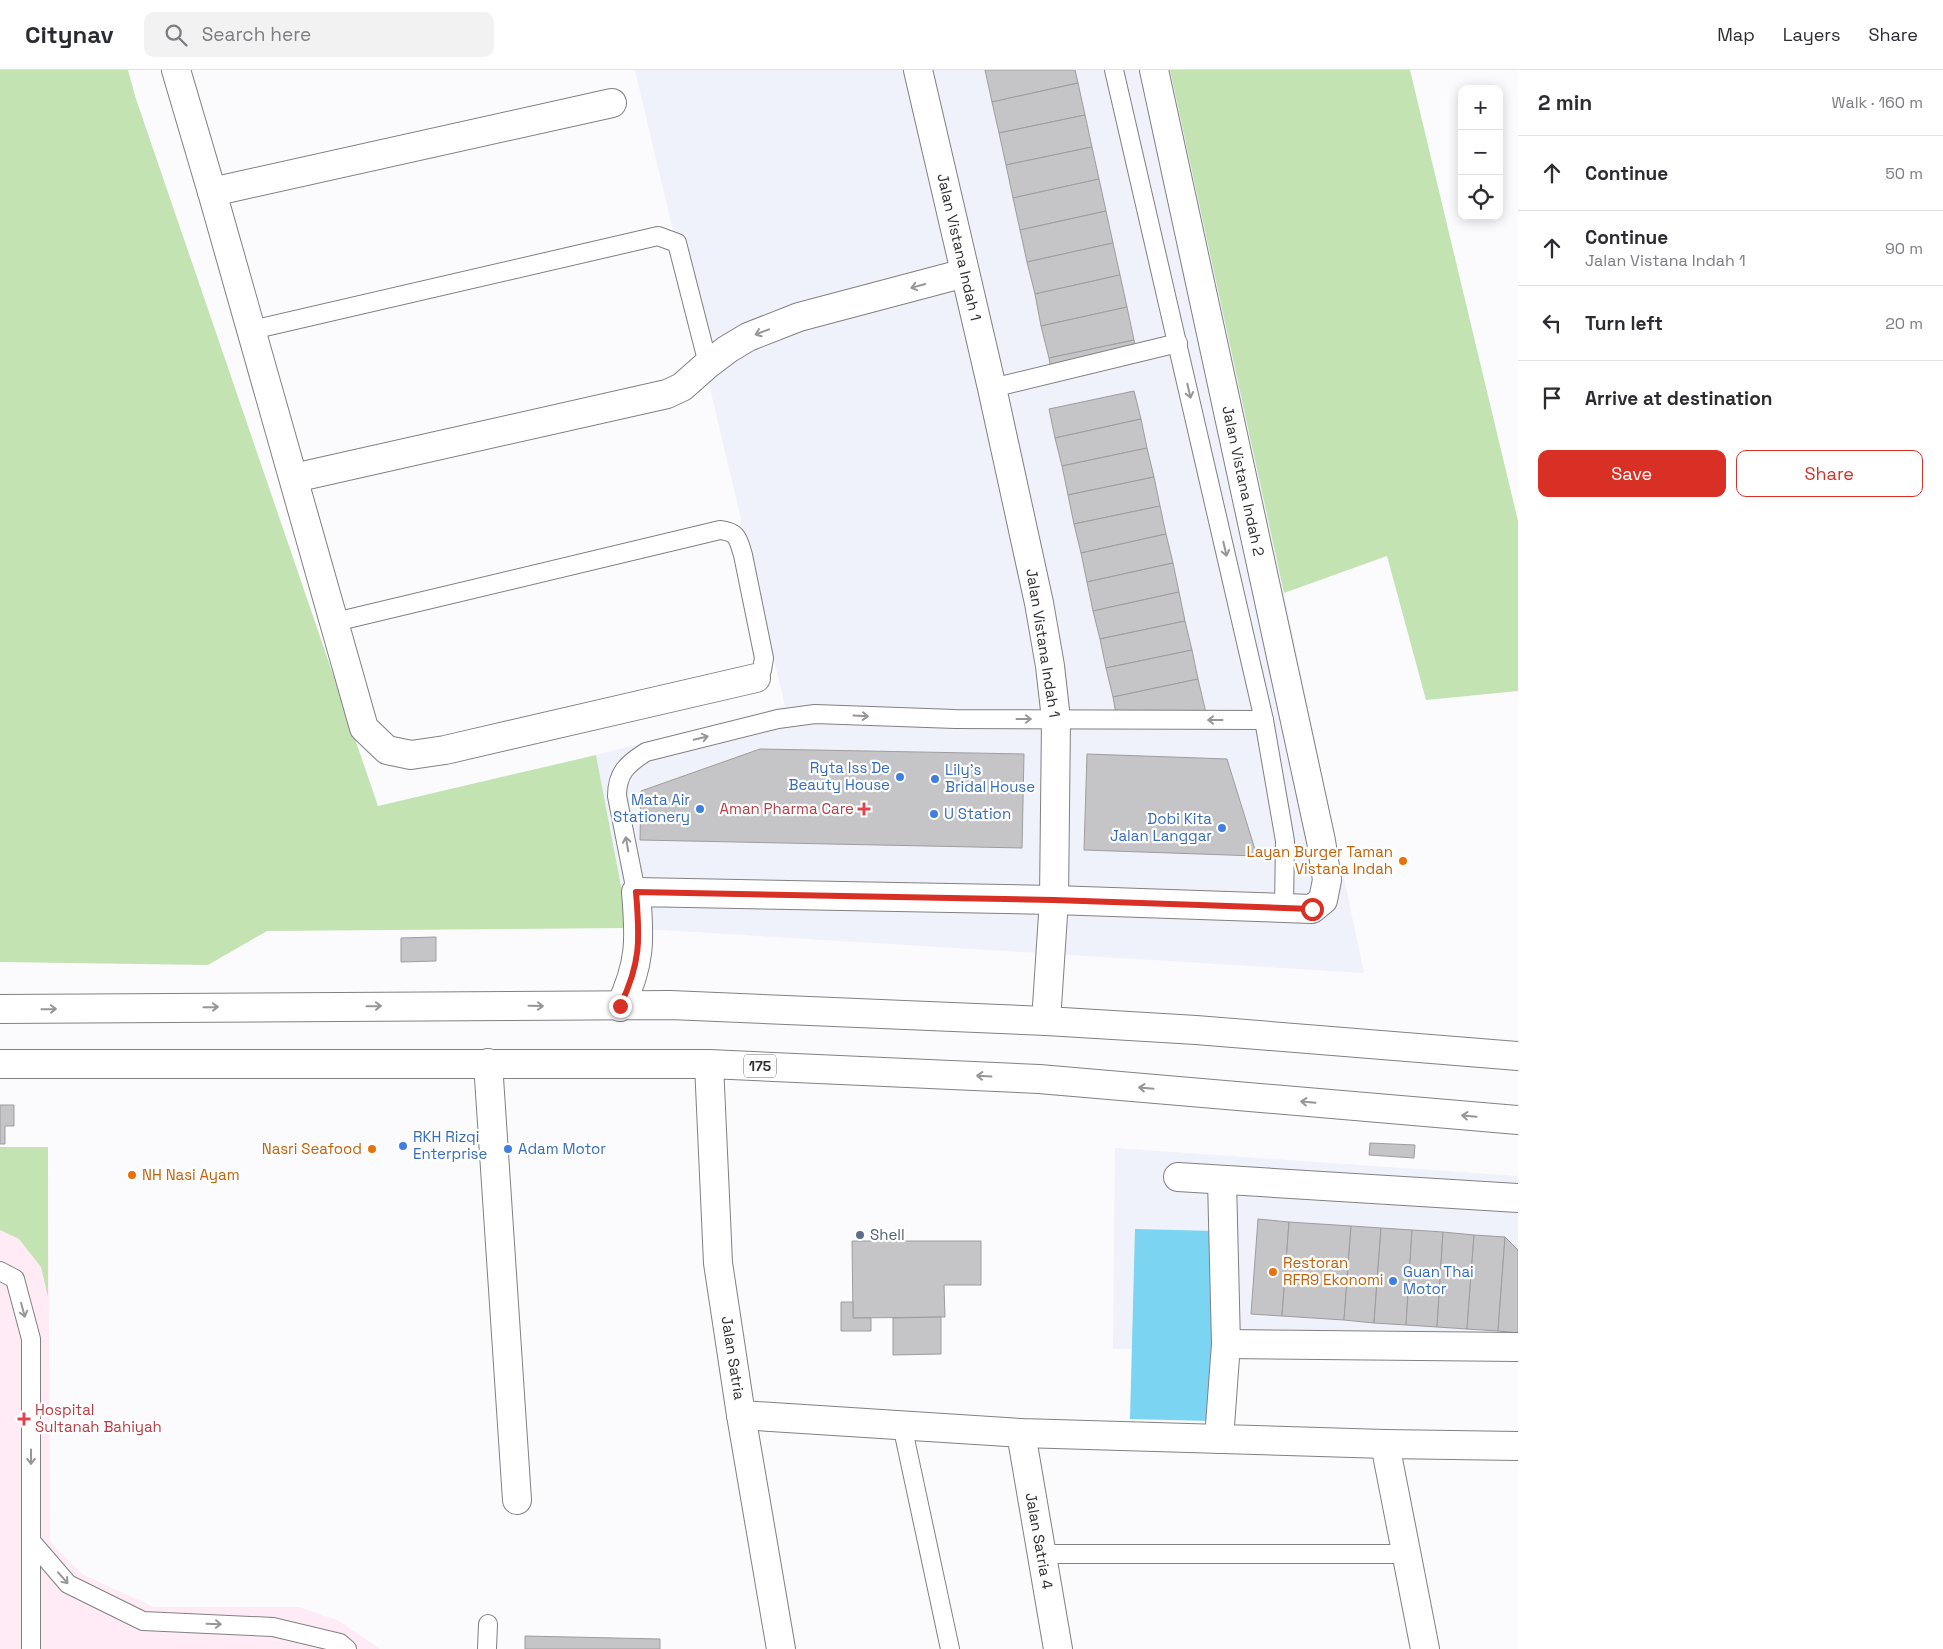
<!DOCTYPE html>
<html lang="en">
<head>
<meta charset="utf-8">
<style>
  :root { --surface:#fff; --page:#f2f2f3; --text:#2b2b33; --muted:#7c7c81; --line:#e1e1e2; --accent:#d93025 }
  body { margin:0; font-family:"Space Grotesk",sans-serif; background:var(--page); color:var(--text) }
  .controls { position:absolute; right:15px; top:15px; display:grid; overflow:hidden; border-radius:10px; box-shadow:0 2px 12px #0003 }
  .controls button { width:45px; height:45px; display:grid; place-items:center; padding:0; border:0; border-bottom:1px solid var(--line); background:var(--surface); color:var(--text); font:25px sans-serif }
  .stop { position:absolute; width:15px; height:15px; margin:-11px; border:4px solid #d93025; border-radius:50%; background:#fff }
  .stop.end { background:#d93025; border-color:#fff; box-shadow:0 1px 5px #0008 }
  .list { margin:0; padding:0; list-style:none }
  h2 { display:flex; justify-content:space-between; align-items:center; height:65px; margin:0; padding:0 20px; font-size:21px }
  h2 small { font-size:16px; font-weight:400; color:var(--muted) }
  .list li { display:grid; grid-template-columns:32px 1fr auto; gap:15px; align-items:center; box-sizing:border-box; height:75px; padding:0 20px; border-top:1px solid var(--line) }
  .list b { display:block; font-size:19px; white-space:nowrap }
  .list p { margin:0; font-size:16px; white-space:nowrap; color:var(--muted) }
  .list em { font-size:16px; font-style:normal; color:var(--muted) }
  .actions { display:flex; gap:10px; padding:15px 20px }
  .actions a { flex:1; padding:11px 0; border:1px solid var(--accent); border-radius:10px; text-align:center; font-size:18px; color:var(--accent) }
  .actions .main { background:var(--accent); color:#fff }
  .icon { flex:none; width:28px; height:28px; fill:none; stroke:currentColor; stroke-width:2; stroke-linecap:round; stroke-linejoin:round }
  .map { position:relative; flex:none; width:1518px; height:1579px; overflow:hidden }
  header { display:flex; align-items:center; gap:30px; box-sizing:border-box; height:70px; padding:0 25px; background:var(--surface); border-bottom:1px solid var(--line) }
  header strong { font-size:24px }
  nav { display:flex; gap:28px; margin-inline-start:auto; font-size:18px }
  .search { width:350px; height:45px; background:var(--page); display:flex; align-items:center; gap:12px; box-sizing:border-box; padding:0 18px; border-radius:10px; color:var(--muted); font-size:19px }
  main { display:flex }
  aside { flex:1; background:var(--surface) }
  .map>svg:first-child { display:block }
  .built { fill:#eff1fb }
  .medical { fill:#feebf5 }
  .green { fill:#c3e3b2 }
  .water { fill:#7bd4f2 }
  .building { fill:#c5c5c7; stroke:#9d9c9e }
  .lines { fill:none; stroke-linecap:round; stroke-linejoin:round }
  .service-casing { stroke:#808082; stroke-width:20 }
  .minor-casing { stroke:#808082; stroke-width:30 }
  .trunk-casing { stroke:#808082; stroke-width:30 }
  .service { stroke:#fff; stroke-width:18 }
  .minor { stroke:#fff; stroke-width:28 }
  .trunk { stroke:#fff; stroke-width:28 }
  .oneway { stroke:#969697 }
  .route { stroke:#d93025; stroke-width:6 }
  .shop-dot { fill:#3f7fe0; stroke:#fff; stroke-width:2 }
  .health-dot { fill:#e0444e; stroke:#fff; stroke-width:2 }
  .food-dot { fill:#e8710a; stroke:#fff; stroke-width:2 }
  .service-dot { fill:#5c6f8a; stroke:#fff; stroke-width:2 }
  .labels { text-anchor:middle; stroke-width:4.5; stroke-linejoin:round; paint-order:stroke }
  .shield { fill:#fff; stroke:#6d6d6d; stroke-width:1 }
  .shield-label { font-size:14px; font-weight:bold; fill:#2e2e2f }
  .street-label { font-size:15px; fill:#2e2e2f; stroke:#fff }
  .shop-label { font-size:15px; fill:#366cbe; stroke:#fff; text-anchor:start }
  .health-label { font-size:15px; fill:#be3a42; stroke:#fff; text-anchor:end }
  .food-label { font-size:15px; fill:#c56008; stroke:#fff; text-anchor:end }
  .service-label { font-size:15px; fill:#4e5e75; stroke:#fff; text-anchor:start }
</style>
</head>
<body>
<header>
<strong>Citynav</strong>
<div class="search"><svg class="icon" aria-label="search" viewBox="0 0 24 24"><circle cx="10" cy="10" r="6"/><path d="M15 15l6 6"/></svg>Search here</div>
<nav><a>Map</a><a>Layers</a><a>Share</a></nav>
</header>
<main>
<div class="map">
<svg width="1518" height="1579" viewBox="0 0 1518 1579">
  <rect width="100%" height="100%" fill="#fbfbfd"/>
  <g class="built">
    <path d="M635,0H1170L1284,523L1364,903L629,858L596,685L785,636Z"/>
    <path d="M1115,1078L1518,1106V1280L1113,1279Z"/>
  </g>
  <path class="medical" d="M0,1077H48L50,1472L82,1504L154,1537H299L339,1551L380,1579H0Z"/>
  <g class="green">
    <path d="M0,0H128L135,26L378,736L596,685L629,858L267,861L208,895L0,892Z"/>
    <path d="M1170,0H1410L1518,451V621L1426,630L1387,486L1284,523Z"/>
    <path d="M0,1077H48V1227L41,1197L19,1169L0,1160Z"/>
  </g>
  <path class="water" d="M1135,1159L1215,1161L1210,1351L1130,1349Z"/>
  <g class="building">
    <path d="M985,0H1075L1078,13L992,32Z"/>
    <path d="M1078,13L1085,45L999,63L992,32Z"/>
    <path d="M1085,45L1092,77L1006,95L999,63Z"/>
    <path d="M1092,77L1099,109L1013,128L1006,95Z"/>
    <path d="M1099,109L1106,141L1020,160L1013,128Z"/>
    <path d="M1106,141L1113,173L1027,192L1020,160Z"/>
    <path d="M1113,173L1120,205L1035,224L1027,192Z"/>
    <path d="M1120,205L1127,237L1041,256L1035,224Z"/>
    <path d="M1127,237L1134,270L1049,288L1041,256Z"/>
    <path d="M1134,270L1137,282L1051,300L1049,288Z"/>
    <path d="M1134,321L1141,349L1055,368L1049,339Z"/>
    <path d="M1141,349L1147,378L1062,396L1055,368Z"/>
    <path d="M1147,378L1154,407L1068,425L1062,396Z"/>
    <path d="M1154,407L1160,436L1074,454L1068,425Z"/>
    <path d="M1160,436L1166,464L1081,483L1074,454Z"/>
    <path d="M1166,464L1173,493L1087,512L1081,483Z"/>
    <path d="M1173,493L1179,522L1093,541L1087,512Z"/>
    <path d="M1179,522L1185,551L1100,569L1093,541Z"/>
    <path d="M1185,551L1192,580L1106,598L1100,569Z"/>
    <path d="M1192,580L1198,609L1113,627L1106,598Z"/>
    <path d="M1198,609L1207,647L1116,644L1113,627Z"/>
    <path d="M760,679L1024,684L1022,778L640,770L641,721Z"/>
    <path d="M1087,684L1227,689L1257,786L1084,780Z"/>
    <path d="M436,867V891L401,892V868Z"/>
    <path d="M0,1035H14V1056H5V1074H0Z"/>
    <path d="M1370,1073L1415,1075L1414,1088L1369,1085Z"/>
    <path d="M1258,1149L1289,1152L1282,1246L1251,1244Z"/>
    <path d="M1289,1152L1351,1156L1344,1250L1282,1246Z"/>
    <path d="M1351,1156L1381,1158L1374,1253L1344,1250Z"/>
    <path d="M1381,1158L1412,1160L1406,1255L1374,1253Z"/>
    <path d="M1412,1160L1443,1162L1437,1257L1406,1255Z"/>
    <path d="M1443,1162L1474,1165L1467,1259L1437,1257Z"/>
    <path d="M1474,1165L1505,1167L1498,1261L1467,1259Z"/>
    <path d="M1505,1167L1518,1180V1263L1498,1261Z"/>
    <path d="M852,1171H981V1215H944L945,1247L853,1248Z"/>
    <path d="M841,1232H853V1248H871V1261H841Z"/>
    <path d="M941,1247V1284L893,1285V1248Z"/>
    <path d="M525,1566L660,1569V1579H525Z"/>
  </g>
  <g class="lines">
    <defs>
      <g id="service">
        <path d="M1114,0L1264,650L1285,771L1284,837"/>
        <path d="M252,260L658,166L677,173L708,294"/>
        <path d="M992,318L1178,273"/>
        <path d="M335,552L720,460C738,462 738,469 743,485L764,588L762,600L756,608"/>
        <path d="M636,822L617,726C617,703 627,694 646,682L778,649L815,644L955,649L1264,650"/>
        <path d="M0,1201L15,1209L31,1269V1579"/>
        <path d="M902,1355L950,1579"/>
        <path d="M31,1471L68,1514L143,1551L273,1557L340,1573L347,1579"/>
        <path d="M1040,1484H1408"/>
        <path d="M487,1579L488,1554"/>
      </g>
      <g id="minor">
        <path d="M176,0L212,122L364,658L387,680L411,685L445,680L756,608"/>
        <path d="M918,0L992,318L1039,533L1050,596L1056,649L1054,830L1046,951"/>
        <path d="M212,122L612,33"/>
        <path d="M294,408L667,324L682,317L708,294L728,279L748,267L799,247L965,203"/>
        <path d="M620,937C641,893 640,869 636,822L1054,830L1312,839L1323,830L1327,810L1321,771L1154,0"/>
        <path d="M488,993L517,1430"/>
        <path d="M709,994L718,1193L741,1345L781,1579"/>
        <path d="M1178,1107L1518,1128"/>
        <path d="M1226,1274L1518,1277"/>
        <path d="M741,1345L1021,1363L1385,1374L1518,1376"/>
        <path d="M1021,1363L1058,1579"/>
        <path d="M1219,1369L1226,1274L1222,1110"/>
        <path d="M1385,1374L1425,1579"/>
      </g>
      <g id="trunk">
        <path d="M0,939L670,935L1046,951L1196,960L1518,986"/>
        <path d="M0,994H709L1039,1009L1518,1050"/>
      </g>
    </defs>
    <use href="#service" class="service-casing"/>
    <use href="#minor" class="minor-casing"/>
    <use href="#trunk" class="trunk-casing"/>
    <use href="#service" class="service"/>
    <use href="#minor" class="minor"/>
    <use href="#trunk" class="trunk"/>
  </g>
  <defs><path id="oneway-shaft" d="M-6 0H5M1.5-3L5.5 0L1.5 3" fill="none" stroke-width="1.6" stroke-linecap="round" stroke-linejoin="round" transform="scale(1.25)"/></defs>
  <g class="oneway">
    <use href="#oneway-shaft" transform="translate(918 216) rotate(165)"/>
    <use href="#oneway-shaft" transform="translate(762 262) rotate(159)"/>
    <use href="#oneway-shaft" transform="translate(1189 321) rotate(77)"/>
    <use href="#oneway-shaft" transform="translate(1225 479) rotate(77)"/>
    <use href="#oneway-shaft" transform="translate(861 646) rotate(3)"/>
    <use href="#oneway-shaft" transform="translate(1024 649)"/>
    <use href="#oneway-shaft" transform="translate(1215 650) rotate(-180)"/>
    <use href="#oneway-shaft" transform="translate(701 668) rotate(-14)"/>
    <use href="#oneway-shaft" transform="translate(627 774) rotate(-100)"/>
    <use href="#oneway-shaft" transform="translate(374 936) rotate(-1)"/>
    <use href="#oneway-shaft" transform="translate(536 936) rotate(1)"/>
    <use href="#oneway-shaft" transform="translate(211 937) rotate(-1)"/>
    <use href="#oneway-shaft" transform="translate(49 939) rotate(-1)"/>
    <use href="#oneway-shaft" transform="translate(984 1006) rotate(-177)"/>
    <use href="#oneway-shaft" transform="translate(1146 1018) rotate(-175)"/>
    <use href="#oneway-shaft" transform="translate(1308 1032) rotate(-175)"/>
    <use href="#oneway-shaft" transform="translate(1469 1046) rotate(-175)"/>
    <use href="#oneway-shaft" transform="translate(23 1240) rotate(75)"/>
    <use href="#oneway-shaft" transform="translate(31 1387) rotate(90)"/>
    <use href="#oneway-shaft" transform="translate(63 1508) rotate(49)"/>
    <use href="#oneway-shaft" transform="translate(214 1554) rotate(2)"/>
  </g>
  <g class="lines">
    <path class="route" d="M620,936C641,893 640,869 636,822L1054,830L1312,839"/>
  </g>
  <g class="shop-dot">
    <circle cx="900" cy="707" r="5"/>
    <circle cx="935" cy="709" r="5"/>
    <circle cx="700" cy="739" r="5"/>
    <circle cx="934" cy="744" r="5"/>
    <circle cx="1222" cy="758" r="5"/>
    <circle cx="403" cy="1076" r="5"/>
    <circle cx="508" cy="1079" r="5"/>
    <circle cx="1393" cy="1211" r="5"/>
  </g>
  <g class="health-dot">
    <path d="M861.5 731.5h5v5h5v5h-5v5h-5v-5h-5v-5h5z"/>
    <path d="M21.5 1341.5h5v5h5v5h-5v5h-5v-5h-5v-5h5z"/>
  </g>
  <g class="food-dot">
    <circle cx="1403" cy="791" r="5"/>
    <circle cx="372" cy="1079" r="5"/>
    <circle cx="132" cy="1105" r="5"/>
    <circle cx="1273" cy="1202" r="5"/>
  </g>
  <circle class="service-dot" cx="860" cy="1165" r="5"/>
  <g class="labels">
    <rect class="shield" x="744" y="984.5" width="32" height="23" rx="4"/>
    <g class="shield-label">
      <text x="760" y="1001">175</text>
    </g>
    <g class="street-label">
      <text transform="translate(959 177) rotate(77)" y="5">Jalan Vistana Indah 1</text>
      <text transform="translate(1243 411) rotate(78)" y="5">Jalan Vistana Indah 2</text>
      <text transform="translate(1043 573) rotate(81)" y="5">Jalan Vistana Indah 1</text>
      <text transform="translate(733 1288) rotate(81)" y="5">Jalan Satria</text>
      <text transform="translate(1039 1471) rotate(80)" y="5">Jalan Satria 4</text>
    </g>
    <g class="shop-label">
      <text x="890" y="703" text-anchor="end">Ryta Iss De<tspan x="890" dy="17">Beauty House</tspan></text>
      <text x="945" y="705">Lily's<tspan x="945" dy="17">Bridal House</tspan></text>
      <text x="690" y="735" text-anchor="end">Mata Air<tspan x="690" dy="17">Stationery</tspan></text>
      <text x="944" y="749">U Station</text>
      <text x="1212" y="754" text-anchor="end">Dobi Kita<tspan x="1212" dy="17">Jalan Langgar</tspan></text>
      <text x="413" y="1072">RKH Rizqi<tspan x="413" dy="17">Enterprise</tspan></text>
      <text x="518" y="1084">Adam Motor</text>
      <text x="1403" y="1207">Guan Thai<tspan x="1403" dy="17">Motor</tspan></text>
    </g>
    <g class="health-label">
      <text x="854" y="744">Aman Pharma Care</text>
      <text x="35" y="1345" text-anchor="start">Hospital<tspan x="35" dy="17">Sultanah Bahiyah</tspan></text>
    </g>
    <g class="food-label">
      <text x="1393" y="787">Layan Burger Taman<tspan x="1393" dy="17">Vistana Indah</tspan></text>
      <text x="362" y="1084">Nasri Seafood</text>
      <text x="142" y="1110" text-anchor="start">NH Nasi Ayam</text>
      <text x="1283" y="1198" text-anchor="start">Restoran<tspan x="1283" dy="17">RFR9 Ekonomi</tspan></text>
    </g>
    <g class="service-label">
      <text x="870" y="1170">Shell</text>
    </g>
  </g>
</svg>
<div class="controls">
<button>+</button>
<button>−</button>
<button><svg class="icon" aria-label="locate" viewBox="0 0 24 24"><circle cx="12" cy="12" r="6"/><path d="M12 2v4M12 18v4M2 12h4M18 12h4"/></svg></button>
</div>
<div class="stop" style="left:1312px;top:839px"></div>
<div class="stop end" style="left:620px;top:936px"></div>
</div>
<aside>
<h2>2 min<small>Walk · 160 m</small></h2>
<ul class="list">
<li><svg class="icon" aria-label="ahead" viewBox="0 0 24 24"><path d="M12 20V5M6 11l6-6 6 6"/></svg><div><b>Continue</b></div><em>50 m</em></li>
<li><svg class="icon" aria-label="ahead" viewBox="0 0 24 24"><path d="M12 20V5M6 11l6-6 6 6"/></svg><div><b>Continue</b><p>Jalan Vistana Indah 1</p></div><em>90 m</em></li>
<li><svg class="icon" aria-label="left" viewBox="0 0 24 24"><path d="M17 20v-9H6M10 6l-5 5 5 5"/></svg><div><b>Turn left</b></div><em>20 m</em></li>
<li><svg class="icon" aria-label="arrive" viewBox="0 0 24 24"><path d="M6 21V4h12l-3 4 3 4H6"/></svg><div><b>Arrive at destination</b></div></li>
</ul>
<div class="actions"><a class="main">Save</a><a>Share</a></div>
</aside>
</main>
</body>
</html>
